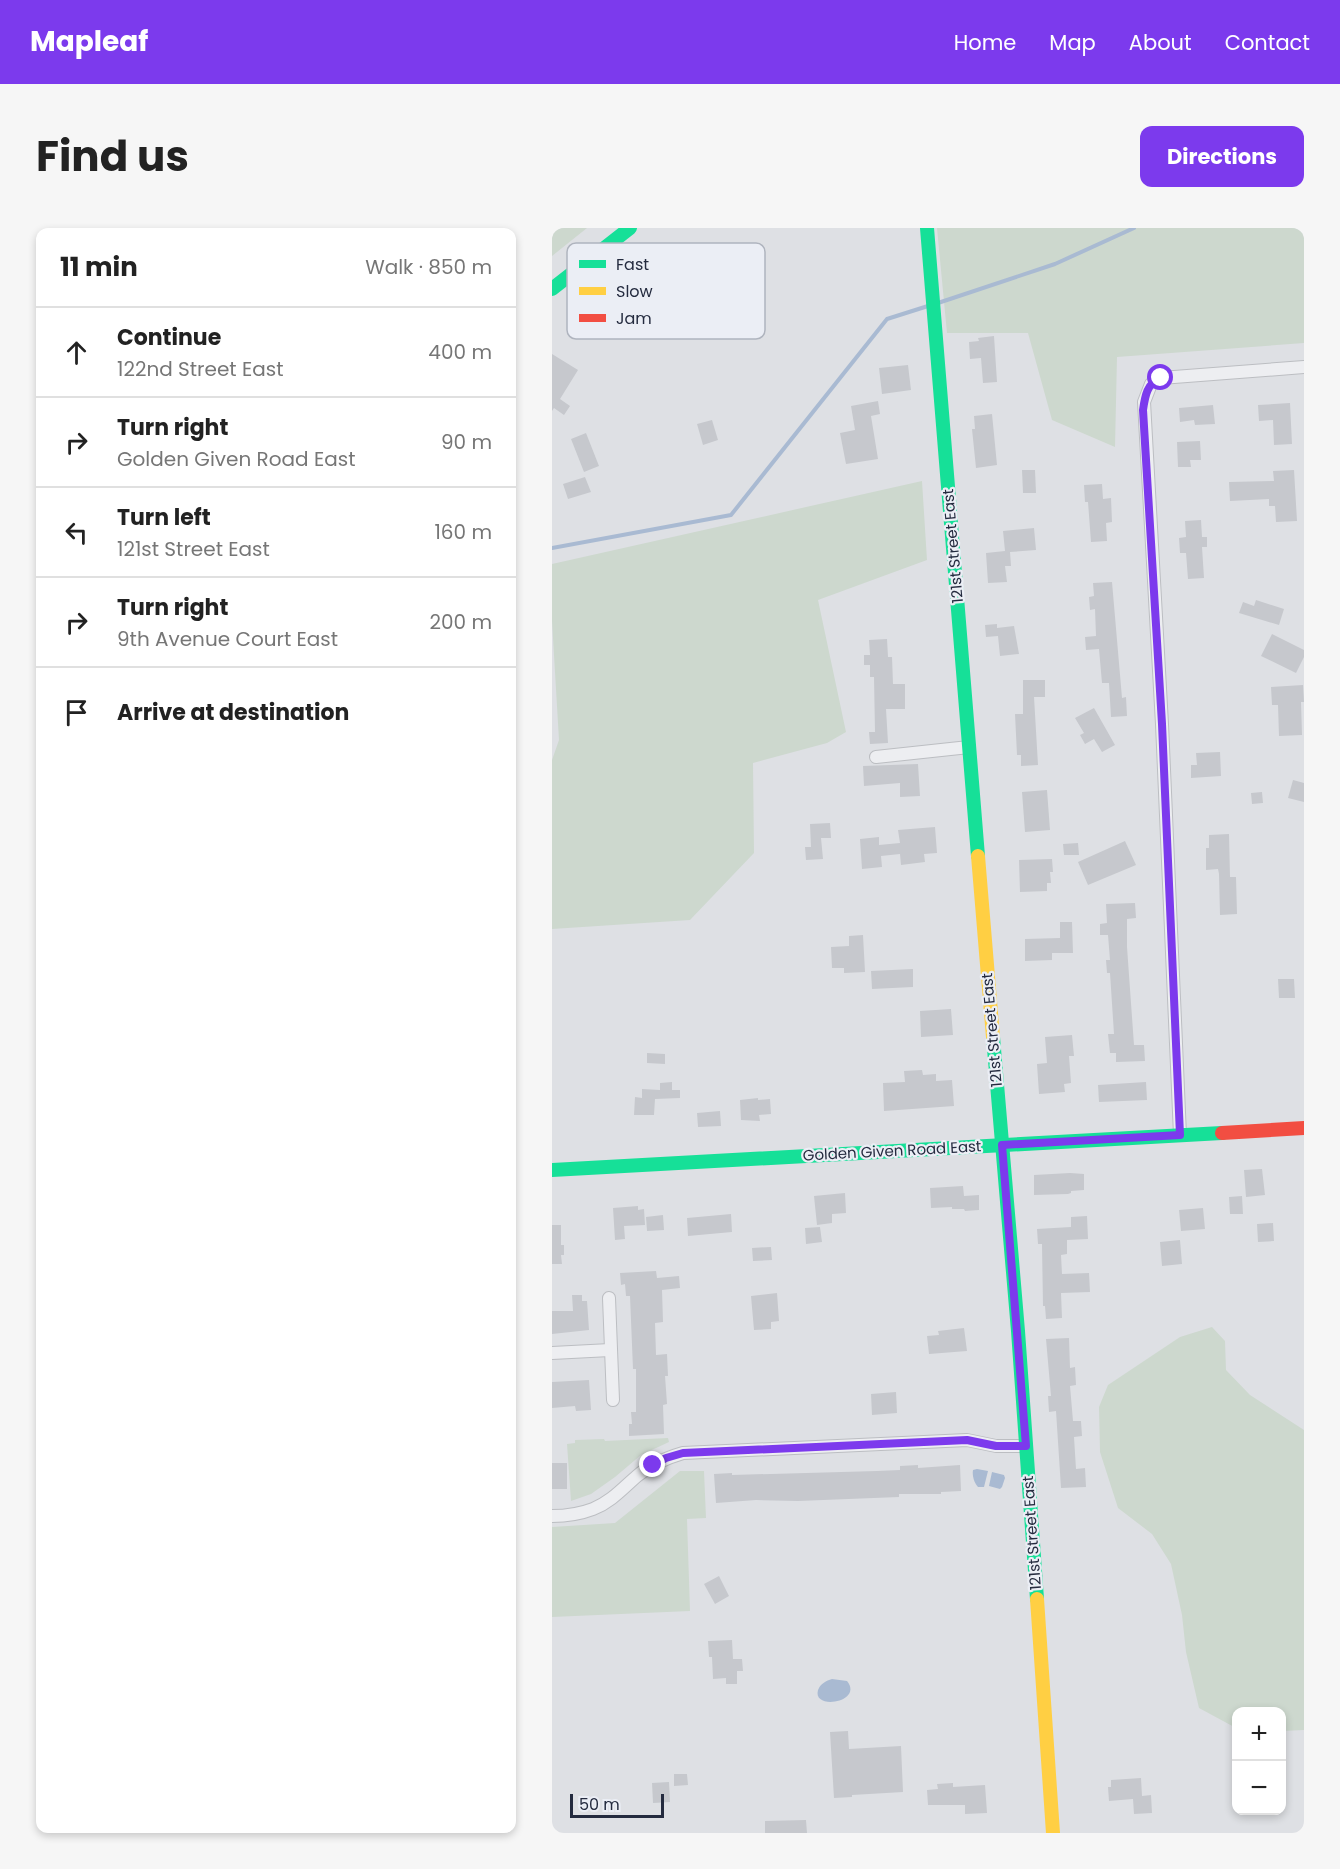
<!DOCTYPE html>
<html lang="en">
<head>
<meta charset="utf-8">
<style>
  :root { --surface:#fff; --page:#f6f6f6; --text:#222; --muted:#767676; --line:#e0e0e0; --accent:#7c3aed }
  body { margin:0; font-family:Poppins,sans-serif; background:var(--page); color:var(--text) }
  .controls { position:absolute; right:18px; bottom:18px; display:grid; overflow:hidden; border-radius:12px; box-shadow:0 3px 9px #0003 }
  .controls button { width:54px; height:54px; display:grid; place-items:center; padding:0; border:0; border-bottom:2px solid var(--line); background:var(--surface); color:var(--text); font:30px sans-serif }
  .scale { position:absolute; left:18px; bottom:15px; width:94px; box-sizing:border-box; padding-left:6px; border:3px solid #242b3f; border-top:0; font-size:16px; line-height:21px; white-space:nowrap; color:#242b3f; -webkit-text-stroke:4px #ebeef5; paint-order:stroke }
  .stop { position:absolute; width:18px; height:18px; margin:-14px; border:4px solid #7c3aed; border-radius:50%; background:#fff }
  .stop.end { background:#7c3aed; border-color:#fff; box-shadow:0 2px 6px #0008 }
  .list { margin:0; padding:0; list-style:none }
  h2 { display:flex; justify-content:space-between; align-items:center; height:78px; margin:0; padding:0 24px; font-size:26px }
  h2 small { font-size:20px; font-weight:400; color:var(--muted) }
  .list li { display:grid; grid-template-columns:39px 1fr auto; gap:18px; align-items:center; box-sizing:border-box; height:90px; padding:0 24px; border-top:2px solid var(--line) }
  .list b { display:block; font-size:22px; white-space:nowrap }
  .list p { margin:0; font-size:20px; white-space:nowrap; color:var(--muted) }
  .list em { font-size:20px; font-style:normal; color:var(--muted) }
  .icon { flex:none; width:33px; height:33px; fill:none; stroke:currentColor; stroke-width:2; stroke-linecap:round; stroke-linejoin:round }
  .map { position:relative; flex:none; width:752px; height:1605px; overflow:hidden; border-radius:12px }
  header { display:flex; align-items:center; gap:36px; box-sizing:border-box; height:84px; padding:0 30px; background:var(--accent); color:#fff }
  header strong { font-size:28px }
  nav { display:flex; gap:33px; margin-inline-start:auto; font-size:21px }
  .intro { display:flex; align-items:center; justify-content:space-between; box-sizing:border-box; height:144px; padding:0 36px }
  h1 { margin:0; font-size:42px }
  .button { padding:15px 27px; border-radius:12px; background:var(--accent); color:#fff; font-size:21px; font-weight:700 }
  main { display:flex; gap:36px; padding:0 36px }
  aside { flex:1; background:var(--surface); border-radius:12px; box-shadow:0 3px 9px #0003 }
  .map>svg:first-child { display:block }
  .green { fill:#cdd8ce }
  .water { fill:#a9bad2 }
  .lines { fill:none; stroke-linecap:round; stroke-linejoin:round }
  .stream { stroke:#a9bad2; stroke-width:4 }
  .building { fill:#c6c8cd }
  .street-casing { stroke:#bcbec2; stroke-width:14 }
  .street { stroke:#edeef1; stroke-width:12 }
  .fast { stroke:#16e098; stroke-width:14 }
  .slow { stroke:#ffcf43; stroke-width:14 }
  .jam { stroke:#f24e42; stroke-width:14 }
  .route { stroke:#7c3aed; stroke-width:8 }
  .labels { text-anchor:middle; stroke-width:4.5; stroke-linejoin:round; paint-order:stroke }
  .street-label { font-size:15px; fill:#242b3f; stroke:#ebeef5 }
  .key { fill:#ebeef5; stroke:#afb4be; stroke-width:1.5 }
  .key-label { font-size:16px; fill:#242b3f }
</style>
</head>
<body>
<header>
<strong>Mapleaf</strong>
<nav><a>Home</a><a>Map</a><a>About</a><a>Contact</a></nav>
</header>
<div class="intro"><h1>Find us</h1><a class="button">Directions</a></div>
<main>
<aside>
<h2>11 min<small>Walk · 850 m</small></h2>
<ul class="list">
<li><svg class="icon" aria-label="ahead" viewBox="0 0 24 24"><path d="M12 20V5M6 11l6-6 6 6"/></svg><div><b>Continue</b><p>122nd Street East</p></div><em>400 m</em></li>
<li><svg class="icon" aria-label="right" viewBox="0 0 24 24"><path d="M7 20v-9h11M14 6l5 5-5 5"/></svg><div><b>Turn right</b><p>Golden Given Road East</p></div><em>90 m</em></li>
<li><svg class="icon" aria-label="left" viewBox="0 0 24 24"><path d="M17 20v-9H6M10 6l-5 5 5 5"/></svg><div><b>Turn left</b><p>121st Street East</p></div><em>160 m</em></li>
<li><svg class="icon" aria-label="right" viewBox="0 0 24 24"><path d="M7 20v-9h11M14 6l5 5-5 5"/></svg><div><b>Turn right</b><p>9th Avenue Court East</p></div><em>200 m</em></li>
<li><svg class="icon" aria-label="arrive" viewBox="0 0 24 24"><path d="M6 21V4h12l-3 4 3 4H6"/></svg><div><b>Arrive at destination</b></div></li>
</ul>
</aside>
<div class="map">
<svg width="752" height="1605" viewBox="0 0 752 1605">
  <rect width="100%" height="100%" fill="#dee0e4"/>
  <g class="green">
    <path d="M0,0H35L0,28Z"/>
    <path d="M385,0H752V115L565,129L563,219L500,192L476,105H395Z"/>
    <path d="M370,253L375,332L266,372L294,504L275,515L201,535L202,625L138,692L0,701V532L7,512L0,393V336Z"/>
    <path d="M660,1099L673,1113L674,1142L698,1167L752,1202V1502L730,1503V1484H684V1500L647,1480L634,1424L630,1387L619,1336L600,1306L566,1280L548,1224L547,1179L556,1157L628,1109Z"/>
    <path d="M116,1210L117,1214L89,1227L63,1249L39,1266L19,1273L15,1216L23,1215V1212L52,1211L53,1213Z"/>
    <path d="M128,1243H152L154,1290L135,1291L138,1383L0,1389V1299L63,1295Z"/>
  </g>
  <g class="water">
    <path d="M425,1241L436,1243L432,1259H426C422,1255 420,1247 421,1242Z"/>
    <path d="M440,1244L452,1247L453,1250L450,1259L448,1261L437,1258Z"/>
    <path d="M280,1451L295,1453C312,1474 260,1483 266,1462C269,1455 274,1453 280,1451Z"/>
  </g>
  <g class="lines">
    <g class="stream">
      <path d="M386,75L503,36L582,0"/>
      <path d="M0,320L179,287L335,91L376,78"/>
    </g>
  </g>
  <g class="building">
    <path d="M442,108L445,154L431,155L429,130L418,131L417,114L427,113L426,110Z"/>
    <path d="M0,126L26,142L8,171L18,178L12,187L2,180L0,183Z"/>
    <path d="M356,137L359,162L330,166L327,140Z"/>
    <path d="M326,173L328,186L319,188L326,231L294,236L288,205L303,202L299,178Z"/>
    <path d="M738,175L740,216L722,217L721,192L707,193L706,177Z"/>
    <path d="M661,177L663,196L643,197L642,192L628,194L627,180Z"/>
    <path d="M440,186L445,237L424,240L420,201H423L422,188Z"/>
    <path d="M160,192L166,212L151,217L145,196Z"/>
    <path d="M34,205L47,238L32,244L19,211Z"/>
    <path d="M648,213L649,232H638L639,239H626L625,214Z"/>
    <path d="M470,242H483L484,265H471Z"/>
    <path d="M742,242L745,293L724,294L723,278H717V271L678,273L677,254L722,253L721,243Z"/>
    <path d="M33,249L39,264L16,271L11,256Z"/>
    <path d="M550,256L551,271L559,270L560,294L554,295L555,313L539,314L536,274H533L532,257Z"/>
    <path d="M649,292L650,309H655V319H650L652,350L636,351L634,325H628L627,310L634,309L633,293Z"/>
    <path d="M482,300L484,322L458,324L459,338H453L455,354L436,355L434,325L453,323L451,303Z"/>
    <path d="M560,354L570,470L574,469L575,488L559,489L557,455H550L547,421L534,422L533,409L544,408L543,381L538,382L537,369L542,368L541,355Z"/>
    <path d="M704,372L732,381L727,397L687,385L691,374L702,378Z"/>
    <path d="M445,396V400L462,398L467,426L448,428L446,408L434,409L433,397Z"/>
    <path d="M720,406L752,422V429L744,445L709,428Z"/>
    <path d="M335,411L336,429H340L341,456H353V481H334L336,515L318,516L317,504H323L322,449H318V437H312V427H318L317,412Z"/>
    <path d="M471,452H493V469H482L486,537L469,538V527H465L463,486H471Z"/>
    <path d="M751,457L752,474H749L750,507L727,508L726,477H720L719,459Z"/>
    <path d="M542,480L563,517L550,524L542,511L533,516L528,507L532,505L523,490Z"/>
    <path d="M668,524L669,548L639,550V537H645L644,525Z"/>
    <path d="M366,536L368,568L348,569V555L312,558L311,538Z"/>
    <path d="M741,552L752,555V574L736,570Z"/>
    <path d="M495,562L498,602L473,604L470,564Z"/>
    <path d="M710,564L711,575L700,576L699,565Z"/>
    <path d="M278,595L279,610H269L271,631L254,632L253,619H259L258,596Z"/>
    <path d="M383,599L385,625L372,626L373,634L349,637L348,626L329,628L330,639L310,641L308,611L327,609V617L348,615L346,602Z"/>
    <path d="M677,606L678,649H684L685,686L668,687L667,646L666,641L654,642V620H657V607Z"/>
    <path d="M573,613L584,637L536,657L526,634Z"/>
    <path d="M526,615L527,627H512L511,616Z"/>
    <path d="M500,631L501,644H498L499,655H495V663L468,664L467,632Z"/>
    <path d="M583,675L584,690L575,691V719L582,817H592L593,833L564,834V825H558L556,806H562L558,745H555L554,732H558L556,707H548V696L555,695L554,676Z"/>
    <path d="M508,694H520L521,725H500V732L473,733V711L508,710Z"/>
    <path d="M311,707L313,744L292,745V740H280L279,719L297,718V708Z"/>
    <path d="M361,741V759L320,761L319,743Z"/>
    <path d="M726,751H742L743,770H727Z"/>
    <path d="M399,781L401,807L369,809L368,783Z"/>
    <path d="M520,807L522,828H517L519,855L512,856L513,864L487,866L485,836L495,835L493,809Z"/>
    <path d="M95,825L113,826V836L95,835Z"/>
    <path d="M370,842L371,847L384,846V853L400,852L402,878L332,883L331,855L353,854L352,843Z"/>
    <path d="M120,854V862H128V870L103,871L102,887H82L83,869L90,870V861L108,862V855Z"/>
    <path d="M594,854L595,872L547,874L546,857Z"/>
    <path d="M206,870V872L218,871L219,886L207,887L208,893L189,892L188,872Z"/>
    <path d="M168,883L169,898L146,899L145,885Z"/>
    <path d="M710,941L713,967L694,969L692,942Z"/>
    <path d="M518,945L532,946V962L519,963V965L516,966L482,967V947Z"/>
    <path d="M411,958L412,968L427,967V982L413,983L412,981H400V979L379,980L378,960Z"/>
    <path d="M293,965L294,985L280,986V995L265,997L262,968Z"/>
    <path d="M690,968L691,986H678L677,969Z"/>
    <path d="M86,978V982L92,981L93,997L72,998L73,1011L63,1012L61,980Z"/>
    <path d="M651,980L653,1001L629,1003L627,982Z"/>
    <path d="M179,986L180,1004L136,1008L135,990Z"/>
    <path d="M111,987L112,1002L95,1003L94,989Z"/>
    <path d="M535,988L536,1011L515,1012V1026L509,1027L510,1046L537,1045L538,1064L509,1065L510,1090L494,1091L493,1078H491L490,1016H486L485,1001L519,999V989Z"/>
    <path d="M721,995L722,1013L706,1014L705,996Z"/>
    <path d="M0,997H9V1017H12V1027H9L10,1036H0Z"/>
    <path d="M268,999L270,1014L254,1016L253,1000Z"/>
    <path d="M628,1012L630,1036L610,1038L608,1014Z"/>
    <path d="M219,1019L220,1032L201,1033L200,1020Z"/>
    <path d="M104,1043L105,1050L127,1048L128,1060L110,1062L111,1094L103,1095L104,1127L115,1126L116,1148H113L115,1176L111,1177L112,1206L77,1208V1196H80L79,1184H84V1141H81L78,1068H74L73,1056L69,1057L68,1045Z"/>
    <path d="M225,1065L227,1093L219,1094V1101L202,1102L199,1068Z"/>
    <path d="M20,1067H30V1073H35L37,1102L0,1106V1083H21Z"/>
    <path d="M412,1100L415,1123L377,1126L375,1108L387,1107L386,1103Z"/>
    <path d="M517,1110L518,1140L523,1139L524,1157L518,1158L521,1193H529L530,1208L522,1209L524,1241L533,1240L534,1259L509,1260L504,1183L497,1184L496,1168H499L494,1111Z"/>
    <path d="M37,1152L39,1182L24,1183L23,1178L0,1180V1154Z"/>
    <path d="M344,1164L345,1185L320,1187L319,1166Z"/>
    <rect x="0" y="1235" width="15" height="26"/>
    <path d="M366,1237V1240L408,1237L409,1263L389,1264V1266H347V1269L246,1273L204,1272L164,1275L162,1246L180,1245V1247L325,1243L348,1242V1238Z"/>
    <path d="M167,1348L177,1368L163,1376L152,1356Z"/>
    <path d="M180,1412L181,1431H190L191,1443H185V1456H174V1450L161,1451L160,1429H157L156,1413Z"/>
    <path d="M296,1503L297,1521L349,1518L351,1564L300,1567V1569L282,1570L278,1504Z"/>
    <path d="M122,1546H135L136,1557L122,1558Z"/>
    <path d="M589,1550L590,1568L599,1567L600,1585L582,1586L581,1571L557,1573L556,1559H559V1552Z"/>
    <path d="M117,1554L118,1574L101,1575L100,1555Z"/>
    <path d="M401,1555V1559L433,1557L435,1585L413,1586V1577H376L375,1562L386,1561L385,1556Z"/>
    <path d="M254,1592L255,1605H213V1593Z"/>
  </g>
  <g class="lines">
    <defs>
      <g id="street">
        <path d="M324,529L417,519"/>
        <path d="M628,907L610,496L592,174L599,156L609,150L752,139"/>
        <path d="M57,1070L61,1172"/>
        <path d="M0,1125L58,1122"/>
        <path d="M0,1288C14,1288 28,1286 41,1281C59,1274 71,1260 85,1248C99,1236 114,1230 131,1225L415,1212L444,1218H474"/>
      </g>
    </defs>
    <use href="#street" class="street-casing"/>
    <use href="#street" class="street"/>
    <g class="fast">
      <path d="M375,0L426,628"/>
      <path d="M0,61L78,0"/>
      <path d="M441,809L466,1103L485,1371"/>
      <path d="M0,942L670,905"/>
    </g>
    <g class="slow">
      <path d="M426,628L441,809"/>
      <path d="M485,1371L501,1605"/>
    </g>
    <path class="jam" d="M670,905L752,900"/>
  </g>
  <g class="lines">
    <path class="route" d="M101,1237L114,1230L131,1225L415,1212L444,1218H474L450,917L628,907L610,496L591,182C593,168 595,155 609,150"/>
  </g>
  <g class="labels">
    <g class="street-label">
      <text transform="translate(401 318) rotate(-95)" y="5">121st Street East</text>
      <text transform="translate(440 802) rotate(-95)" y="5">121st Street East</text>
      <text transform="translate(340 923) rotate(-3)" y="5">Golden Given Road East</text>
      <text transform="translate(480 1305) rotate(-94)" y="5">121st Street East</text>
    </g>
  </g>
  <rect x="15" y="15" width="198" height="96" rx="9" class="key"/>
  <rect x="27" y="32" width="27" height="8" fill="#16e098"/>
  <rect x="27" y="59" width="27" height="8" fill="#ffcf43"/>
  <rect x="27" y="86" width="27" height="8" fill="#f24e42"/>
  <g class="key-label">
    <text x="64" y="42">Fast</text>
    <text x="64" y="69">Slow</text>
    <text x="64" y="96">Jam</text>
  </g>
</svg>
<div class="controls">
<button>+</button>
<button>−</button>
</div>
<div class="scale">50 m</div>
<div class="stop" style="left:609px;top:150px"></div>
<div class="stop end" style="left:101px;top:1237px"></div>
</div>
</main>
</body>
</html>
